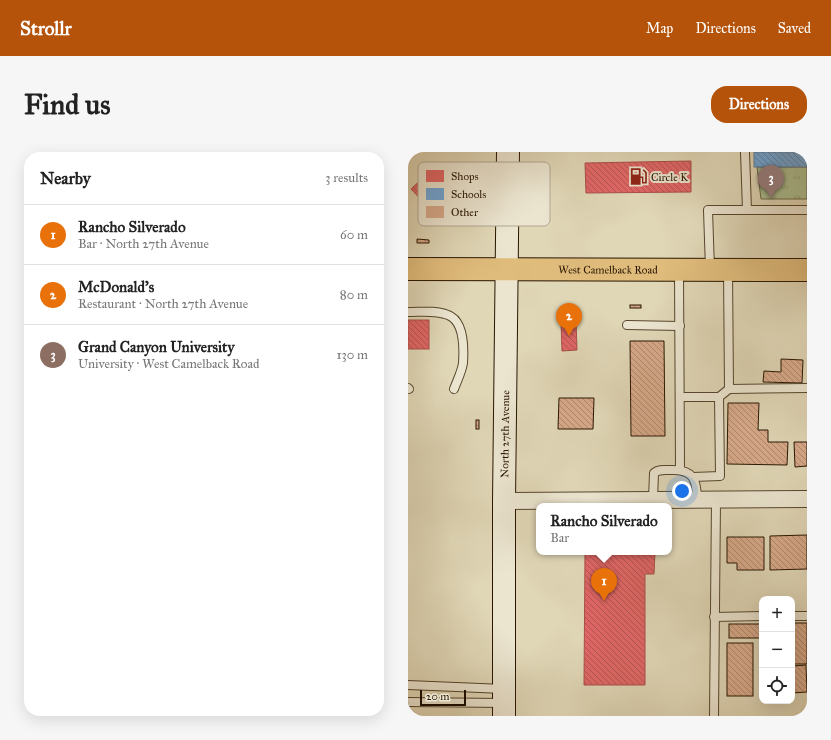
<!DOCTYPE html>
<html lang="en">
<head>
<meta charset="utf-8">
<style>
  :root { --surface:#fff; --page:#f6f6f6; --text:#222; --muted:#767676; --line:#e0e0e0; --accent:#b45309 }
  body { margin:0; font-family:"IM FELL Great Primer",serif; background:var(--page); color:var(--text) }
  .controls { position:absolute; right:12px; bottom:12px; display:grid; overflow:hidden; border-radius:8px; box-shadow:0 4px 16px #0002 }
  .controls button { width:36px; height:36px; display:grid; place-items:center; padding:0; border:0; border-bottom:1px solid var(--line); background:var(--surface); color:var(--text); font:20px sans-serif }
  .scale { position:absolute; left:12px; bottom:10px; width:46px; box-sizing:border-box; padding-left:4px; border:2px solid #281501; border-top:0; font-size:11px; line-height:14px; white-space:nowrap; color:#281501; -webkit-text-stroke:3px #ebe5d0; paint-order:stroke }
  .you { position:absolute; left:274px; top:339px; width:14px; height:14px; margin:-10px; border:3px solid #fff; border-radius:50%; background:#1a73e8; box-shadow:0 0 0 6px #1a73e833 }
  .badge { display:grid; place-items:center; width:26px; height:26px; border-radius:50%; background:var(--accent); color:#fff; font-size:13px; font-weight:700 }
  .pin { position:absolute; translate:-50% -33px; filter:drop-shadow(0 1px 2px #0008) }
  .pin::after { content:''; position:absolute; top:21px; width:14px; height:12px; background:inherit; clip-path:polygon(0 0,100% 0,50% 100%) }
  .popup { position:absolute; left:128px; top:351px; width:136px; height:52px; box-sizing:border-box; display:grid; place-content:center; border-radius:8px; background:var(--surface); filter:drop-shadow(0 1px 3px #0005); font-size:13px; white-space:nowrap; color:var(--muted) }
  .popup b { font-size:15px; color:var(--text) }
  .popup::after { content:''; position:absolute; left:50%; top:100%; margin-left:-8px; border:8px solid transparent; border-top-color:var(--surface) }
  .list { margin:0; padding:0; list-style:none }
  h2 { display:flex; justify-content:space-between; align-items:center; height:52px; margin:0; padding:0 16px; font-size:17px }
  h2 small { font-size:13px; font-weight:400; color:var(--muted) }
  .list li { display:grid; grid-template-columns:26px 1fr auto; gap:12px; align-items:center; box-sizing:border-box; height:60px; padding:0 16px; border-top:1px solid var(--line) }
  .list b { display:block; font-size:15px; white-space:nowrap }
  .list p { margin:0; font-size:13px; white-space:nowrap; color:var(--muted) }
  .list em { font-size:13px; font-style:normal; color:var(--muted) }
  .icon { flex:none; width:22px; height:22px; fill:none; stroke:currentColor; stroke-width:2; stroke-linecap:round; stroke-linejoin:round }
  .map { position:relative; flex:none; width:399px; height:564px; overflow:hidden; border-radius:16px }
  header { display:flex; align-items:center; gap:24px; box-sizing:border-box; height:56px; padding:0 20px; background:var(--accent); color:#fff }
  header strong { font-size:19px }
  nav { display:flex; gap:22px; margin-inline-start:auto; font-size:14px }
  .intro { display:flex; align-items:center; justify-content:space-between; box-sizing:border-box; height:96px; padding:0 24px }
  h1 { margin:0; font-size:28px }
  .button { padding:10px 18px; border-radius:16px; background:var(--accent); color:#fff; font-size:14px; font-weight:700 }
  main { display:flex; gap:24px; padding:0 24px }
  aside { flex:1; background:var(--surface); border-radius:16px; box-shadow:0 4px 16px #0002 }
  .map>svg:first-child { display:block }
  .grass { fill:url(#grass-tufts); stroke:#6a6a4a }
  .shops { fill:url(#shops-back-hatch); stroke:#a94e48 }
  .schools { fill:url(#schools-back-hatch); stroke:#5a7c9a }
  .building { fill:url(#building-back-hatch); stroke:#281501 }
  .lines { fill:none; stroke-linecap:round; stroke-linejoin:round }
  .lane-casing { stroke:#56462e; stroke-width:10 }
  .street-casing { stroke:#56462e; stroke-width:18 }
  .secondary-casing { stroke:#281501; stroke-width:24 }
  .primary-casing { stroke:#281501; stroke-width:24 }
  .lane { stroke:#ebe5d0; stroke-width:8 }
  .street { stroke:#ebe5d0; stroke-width:16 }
  .secondary { stroke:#ebe5d0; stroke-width:22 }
  .primary { stroke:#e0bc7c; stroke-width:22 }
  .labels { text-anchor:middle; stroke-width:4; stroke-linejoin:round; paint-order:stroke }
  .poi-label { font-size:11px; fill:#281501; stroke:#ebe5d0; text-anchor:start }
  .street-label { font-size:11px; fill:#281501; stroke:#ebe5d0 }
  .key { fill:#ebe5d0; stroke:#b0a792; stroke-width:1 }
  .key-label { font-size:11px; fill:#281501 }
</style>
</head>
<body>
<header>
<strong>Strollr</strong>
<nav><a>Map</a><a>Directions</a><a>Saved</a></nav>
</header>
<div class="intro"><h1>Find us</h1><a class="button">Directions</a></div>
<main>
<aside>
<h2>Nearby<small>3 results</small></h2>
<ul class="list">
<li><span class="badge" style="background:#e8710a">1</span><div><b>Rancho Silverado</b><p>Bar · North 27th Avenue</p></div><em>60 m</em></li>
<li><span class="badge" style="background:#e8710a">2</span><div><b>McDonald's</b><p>Restaurant · North 27th Avenue</p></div><em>80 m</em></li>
<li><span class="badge" style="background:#8d6e63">3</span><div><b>Grand Canyon University</b><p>University · West Camelback Road</p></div><em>130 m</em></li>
</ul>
</aside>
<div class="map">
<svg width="399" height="564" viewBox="0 0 399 564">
  <defs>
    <pattern id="grass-tufts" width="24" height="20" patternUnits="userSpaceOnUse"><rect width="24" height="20" fill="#acbf93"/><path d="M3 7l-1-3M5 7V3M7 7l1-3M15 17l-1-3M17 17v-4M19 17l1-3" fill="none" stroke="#94a37d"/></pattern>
    <pattern id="shops-back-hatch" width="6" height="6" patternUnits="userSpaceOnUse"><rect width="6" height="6" fill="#e06666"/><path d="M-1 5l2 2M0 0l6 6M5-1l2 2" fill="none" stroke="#b65352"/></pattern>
    <pattern id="schools-back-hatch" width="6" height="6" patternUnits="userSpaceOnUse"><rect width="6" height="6" fill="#6fa8dc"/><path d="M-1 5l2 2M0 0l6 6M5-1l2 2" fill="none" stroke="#5b88b0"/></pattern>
    <pattern id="building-back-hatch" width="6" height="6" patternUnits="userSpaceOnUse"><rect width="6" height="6" fill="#d7a98a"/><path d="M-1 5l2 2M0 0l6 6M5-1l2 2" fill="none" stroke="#ae886e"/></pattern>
  </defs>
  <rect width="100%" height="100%" fill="#e0d7b7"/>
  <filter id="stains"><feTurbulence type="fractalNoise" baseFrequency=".005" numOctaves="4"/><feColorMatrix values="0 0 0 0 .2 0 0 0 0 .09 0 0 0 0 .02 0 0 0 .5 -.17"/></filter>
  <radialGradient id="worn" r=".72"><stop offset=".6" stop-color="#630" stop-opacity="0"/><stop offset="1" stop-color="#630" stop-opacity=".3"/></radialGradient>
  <path class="grass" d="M349,15H399V47H353Z"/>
  <g class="shops">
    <path d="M283,9V40L178,41L177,11Z"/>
    <path d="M30,12L50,34L24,59L3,37Z"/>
    <rect x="127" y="35" width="4" height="11"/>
    <rect x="0" y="168" width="21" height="29"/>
    <path d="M168,169L169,198L154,199L153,170Z"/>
    <path d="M177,400H247L246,422H237V533H176Z"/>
  </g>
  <rect class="schools" x="346" y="0" width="53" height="15"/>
  <g class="building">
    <path d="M9,87L21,88V91H9Z"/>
    <rect x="222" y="153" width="11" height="3"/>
    <path d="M222,189H256L257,284H223Z"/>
    <path d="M373,207L395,208L394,231L355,230L356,219L373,220Z"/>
    <path d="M151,246H186L185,277H150Z"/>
    <path d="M320,251H351L350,278H360V290H380L379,313L319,312Z"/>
    <rect x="68" y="268" width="3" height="9"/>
    <path d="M386,290H399V314L387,315Z"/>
    <path d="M399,383V417L362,418V384Z"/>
    <path d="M319,385H356V418H329V411H319Z"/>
    <rect x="384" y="471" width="15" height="41"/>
    <rect x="321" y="472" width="33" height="14"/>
    <rect x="319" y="491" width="26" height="53"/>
    <path d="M398,513L399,540L384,541V514Z"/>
  </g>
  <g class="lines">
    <defs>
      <g id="lane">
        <path d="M339,58H399"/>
        <path d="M302,117L300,58H339L337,0"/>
        <path d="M271,118L272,318"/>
        <path d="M320,118L321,237"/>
        <path d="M0,160C13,160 28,158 40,163C56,169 56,196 55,211C54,219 49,229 46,237"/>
        <path d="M219,173L272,174"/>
        <path d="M0,236L1,237"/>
        <path d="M272,245H311L321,237L399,236"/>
        <path d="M285,325L312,324L311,245"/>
        <path d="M245,348L246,321C251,317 256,318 262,318C285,317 289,327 289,348"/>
        <path d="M384,464H399"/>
        <path d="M306,465L354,464"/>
        <path d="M0,533L96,537"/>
        <path d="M0,550L95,551"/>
        <path d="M306,564L308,348"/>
      </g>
      <path id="street" d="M96,349L399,347"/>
      <g id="secondary">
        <path id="s1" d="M96,564V349L100,0"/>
      </g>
      <g id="primary">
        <path id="s2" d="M0,117L399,118"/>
      </g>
    </defs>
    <use href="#lane" class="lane-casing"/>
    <use href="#street" class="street-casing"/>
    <use href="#secondary" class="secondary-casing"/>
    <use href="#primary" class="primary-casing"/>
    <use href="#lane" class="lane"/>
    <use href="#street" class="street"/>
    <use href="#secondary" class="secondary"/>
    <use href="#primary" class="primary"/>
  </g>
  <defs>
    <symbol id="fuel-bare" viewBox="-9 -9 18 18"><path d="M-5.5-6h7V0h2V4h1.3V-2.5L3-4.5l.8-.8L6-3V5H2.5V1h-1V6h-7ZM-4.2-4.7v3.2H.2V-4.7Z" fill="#8f2418" stroke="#ebe5d0" stroke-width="2.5" paint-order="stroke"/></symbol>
  </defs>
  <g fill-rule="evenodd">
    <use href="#fuel-bare" x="218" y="12" width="25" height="25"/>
  </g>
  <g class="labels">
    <g class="poi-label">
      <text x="243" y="29">Circle K</text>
    </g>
    <g class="street-label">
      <text dy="4" stroke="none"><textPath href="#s2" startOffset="200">West Camelback Road</textPath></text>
      <text dy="4" stroke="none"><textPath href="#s1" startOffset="282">North 27th Avenue</textPath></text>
    </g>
  </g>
  <rect x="10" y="10" width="132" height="64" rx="6" class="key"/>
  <rect x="18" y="18" width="18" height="12" fill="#e06666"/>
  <rect x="18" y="36" width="18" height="12" fill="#6fa8dc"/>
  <rect x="18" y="54" width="18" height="12" fill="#d7a98a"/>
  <g class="key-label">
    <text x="43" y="28">Shops</text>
    <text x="43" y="46">Schools</text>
    <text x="43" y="64">Other</text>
  </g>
  <rect width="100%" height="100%" filter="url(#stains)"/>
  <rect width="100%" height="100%" fill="url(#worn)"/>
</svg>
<div class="controls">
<button>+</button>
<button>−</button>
<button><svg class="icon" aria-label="locate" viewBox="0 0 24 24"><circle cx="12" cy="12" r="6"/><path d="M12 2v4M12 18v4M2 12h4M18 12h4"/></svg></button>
</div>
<div class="scale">20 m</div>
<div class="you"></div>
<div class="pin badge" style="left:196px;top:449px;background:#e8710a">1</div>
<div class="popup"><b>Rancho Silverado</b>Bar</div>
<div class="pin badge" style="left:161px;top:184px;background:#e8710a">2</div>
<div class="pin badge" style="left:363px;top:46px;background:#8d6e63">3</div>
</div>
</main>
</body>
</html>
